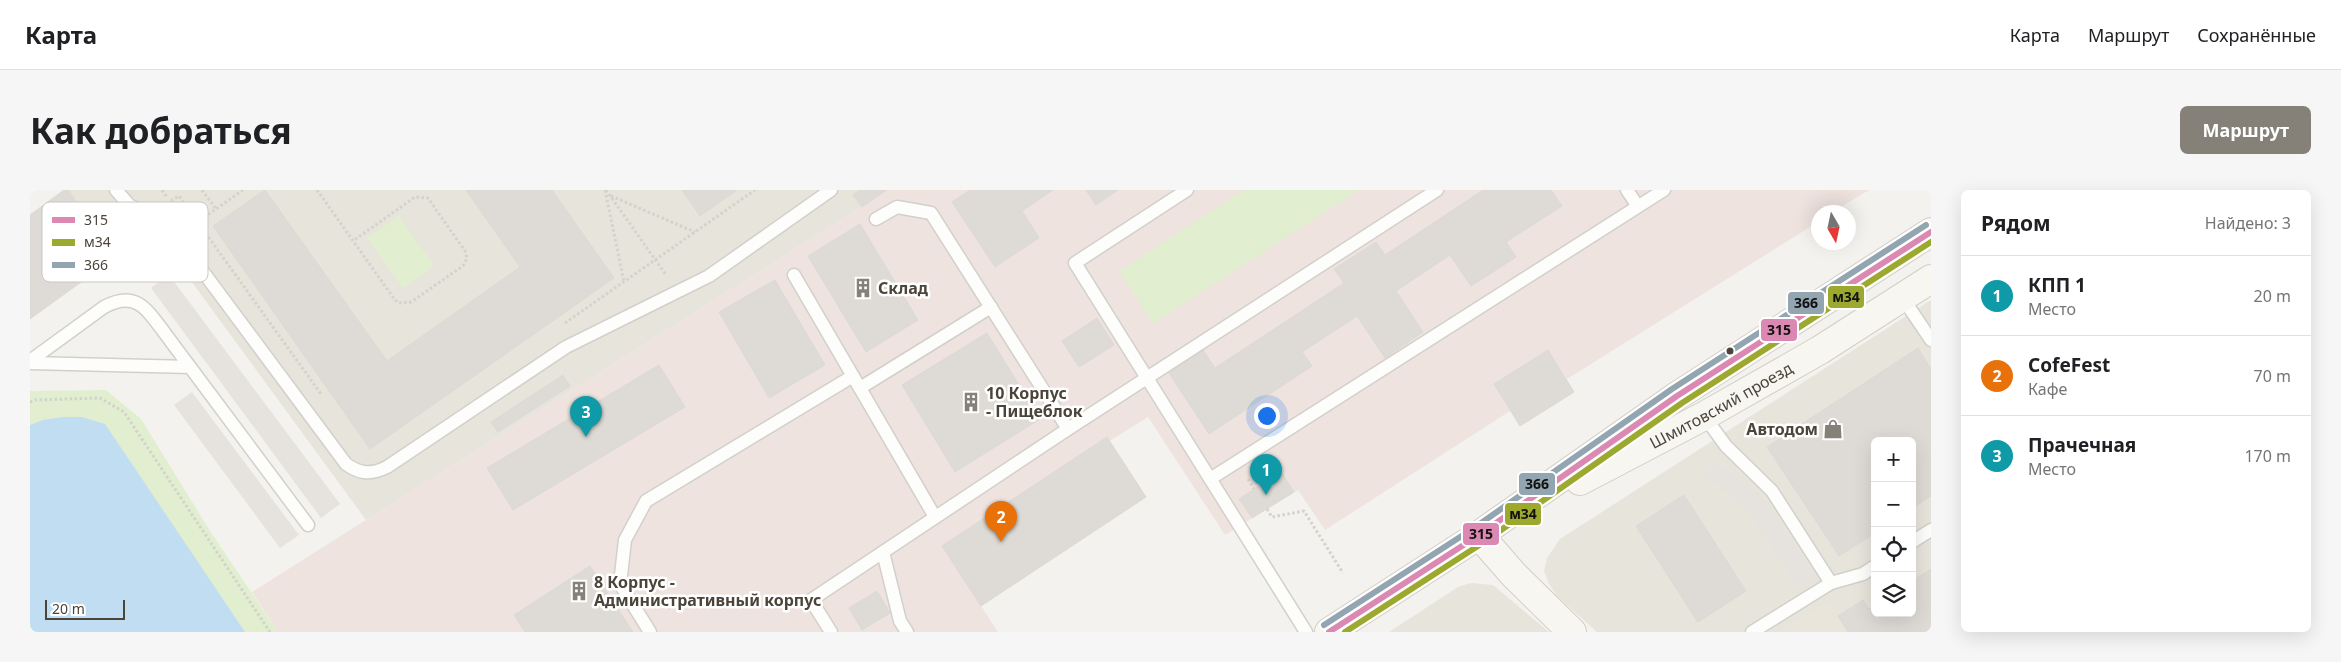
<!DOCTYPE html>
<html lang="ru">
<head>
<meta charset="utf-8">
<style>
  :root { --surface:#fff; --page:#f6f6f6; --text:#202124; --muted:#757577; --line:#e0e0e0; --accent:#868178 }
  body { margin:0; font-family:"Noto Sans",sans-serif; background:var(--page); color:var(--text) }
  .controls { position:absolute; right:15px; bottom:15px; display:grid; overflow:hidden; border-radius:8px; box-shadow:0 5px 20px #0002 }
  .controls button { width:45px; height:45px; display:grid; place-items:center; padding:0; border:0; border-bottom:1px solid var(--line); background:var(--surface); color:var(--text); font:25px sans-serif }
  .compass { position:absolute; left:1781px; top:15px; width:45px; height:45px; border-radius:50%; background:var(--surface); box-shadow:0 5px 20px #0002; rotate:171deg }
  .scale { position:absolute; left:15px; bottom:12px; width:80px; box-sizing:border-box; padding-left:5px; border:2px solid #4b4439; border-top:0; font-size:14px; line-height:18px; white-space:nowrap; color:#4b4439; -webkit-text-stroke:4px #fff; paint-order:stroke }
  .you { position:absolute; left:1236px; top:225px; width:18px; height:18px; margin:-12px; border:4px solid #fff; border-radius:50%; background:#1a73e8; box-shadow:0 0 0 8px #1a73e833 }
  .badge { display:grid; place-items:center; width:32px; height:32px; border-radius:50%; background:var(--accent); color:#fff; font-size:16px; font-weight:700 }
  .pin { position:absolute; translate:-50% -41px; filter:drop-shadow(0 1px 2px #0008) }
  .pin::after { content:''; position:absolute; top:26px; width:18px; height:15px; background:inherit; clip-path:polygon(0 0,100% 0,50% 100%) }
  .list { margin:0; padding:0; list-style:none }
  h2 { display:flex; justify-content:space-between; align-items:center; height:65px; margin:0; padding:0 20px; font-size:21px }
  h2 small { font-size:16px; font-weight:400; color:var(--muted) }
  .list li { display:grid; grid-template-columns:32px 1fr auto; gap:15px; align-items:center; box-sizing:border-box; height:80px; padding:0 20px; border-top:1px solid var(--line) }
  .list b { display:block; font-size:19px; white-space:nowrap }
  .list p { margin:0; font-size:16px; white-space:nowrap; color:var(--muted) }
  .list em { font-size:16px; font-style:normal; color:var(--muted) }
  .icon { flex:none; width:28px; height:28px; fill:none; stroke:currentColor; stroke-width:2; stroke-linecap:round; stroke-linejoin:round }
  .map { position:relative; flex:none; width:1901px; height:442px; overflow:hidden; border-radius:8px }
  header { display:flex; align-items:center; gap:30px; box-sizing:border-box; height:70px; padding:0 25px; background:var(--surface); border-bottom:1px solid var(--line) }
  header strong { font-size:24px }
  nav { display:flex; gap:28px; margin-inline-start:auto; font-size:18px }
  .intro { display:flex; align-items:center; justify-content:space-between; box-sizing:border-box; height:120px; padding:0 30px }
  h1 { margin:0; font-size:35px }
  .button { padding:12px 22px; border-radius:8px; background:var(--accent); color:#fff; font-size:18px; font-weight:700 }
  main { display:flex; gap:30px; padding:0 30px }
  aside { flex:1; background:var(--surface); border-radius:8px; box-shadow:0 5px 20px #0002 }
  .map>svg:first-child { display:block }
  .residential { fill:#e7e4dc; fill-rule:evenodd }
  .education { fill:#eae5da }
  .medical { fill:#eee3df }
  .green { fill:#e1eecf }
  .parking { fill:#e6e3df }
  .water { fill:#c0ddf1 }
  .building { fill:#dedbd6; stroke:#dcd9d4 }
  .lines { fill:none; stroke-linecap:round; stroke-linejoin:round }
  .lane-casing { stroke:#d2d0cb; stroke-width:15 }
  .secondary-casing { stroke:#d3cfc5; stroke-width:30 }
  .path { stroke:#d3d2cc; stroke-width:3; stroke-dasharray:2.5 2.5; stroke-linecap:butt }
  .lane { stroke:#fdfdfc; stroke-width:12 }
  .secondary { stroke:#f7f6f1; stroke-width:28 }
  .bus-1-casing { stroke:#fff; stroke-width:10 }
  .bus-2-casing { stroke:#fff; stroke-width:10 }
  .bus-3-casing { stroke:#fff; stroke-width:10 }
  .bus-1 { stroke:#db89b3; stroke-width:6 }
  .bus-2 { stroke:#9da92e; stroke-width:6 }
  .bus-3 { stroke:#92a5b0; stroke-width:6 }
  .bus-dot { fill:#4b4439; stroke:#fff; stroke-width:2 }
  .labels { text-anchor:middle; stroke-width:5; stroke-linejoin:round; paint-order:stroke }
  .poi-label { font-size:16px; font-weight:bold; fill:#4b4439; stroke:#fff; text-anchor:start }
  .street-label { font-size:16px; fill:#4b4439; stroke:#fff }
  .key { fill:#fff; stroke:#c9c7c4; stroke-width:1 }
  .key-label { font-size:14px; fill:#4b4439 }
  .line-badge { stroke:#fff; stroke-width:2 }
  .pale-badge-label { font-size:14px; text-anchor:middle; font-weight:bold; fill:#111 }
</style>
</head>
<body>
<header>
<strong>Карта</strong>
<nav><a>Карта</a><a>Маршрут</a><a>Сохранённые</a></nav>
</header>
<div class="intro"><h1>Как добраться</h1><a class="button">Маршрут</a></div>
<main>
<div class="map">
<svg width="1901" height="442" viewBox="0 0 1901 442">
  <rect width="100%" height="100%" fill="#f4f2ee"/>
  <g class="residential">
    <path d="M38,0H858L336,330L123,39L87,66Z"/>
    <path d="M1901,110V442H1567L1527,406L1519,394L1514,381L1517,368L1530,349ZM1845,251H1882V423H1845Z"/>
    <path d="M1441,393L1463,395L1519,442H1359L1428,397Z"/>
  </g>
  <path class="education" d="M1901,379V442H1749L1799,411L1808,426L1833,410L1839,419L1845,415V423H1882V391Z"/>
  <path class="medical" d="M858,0H1839L1803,22H1788V32L1537,189L1518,160L1464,194L1480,221L1295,340L1268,300L1195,345L1118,227L912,356L968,442H248L222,402Z"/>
  <g class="green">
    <path d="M1214,0H1329L1123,134L1089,81Z"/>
    <path d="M369,26L404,76L373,98L337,48Z"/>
    <path d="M76,200L111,229L180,341L248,442H0V201Z"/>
  </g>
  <g class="parking">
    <path d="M139,85L310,314L291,328L121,98Z"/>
    <path d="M162,202L269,345L250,358L144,215Z"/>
    <path d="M1688,274L1730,304L1787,389L1770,401L1713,314L1671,285Z"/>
  </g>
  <path class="water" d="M33,227H52L75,234L215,442H0V235L13,230Z"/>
  <g class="building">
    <path d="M34,0H38L87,66L0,129V25Z"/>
    <path d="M235,0L357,171L490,77L436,0H522L584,88L340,259L183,36Z"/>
    <path d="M652,0H707L670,26Z"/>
    <path d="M830,0H857L832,17L823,5Z"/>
    <path d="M940,0H1023L992,21L1009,48L965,77L922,12Z"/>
    <path d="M1056,0H1088L1066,15Z"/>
    <path d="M1453,0H1521L1532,16L1476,52L1486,67L1441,96L1420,65L1366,101L1393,142L1355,168L1327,126L1272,162L1282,176L1179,244L1139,183L1173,160L1185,178L1314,93L1304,79L1346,52L1355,65Z"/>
    <path d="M830,34L888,130L836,162L778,66Z"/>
    <path d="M745,90L795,175L739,208L689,122Z"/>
    <path d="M1067,128L1084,155L1049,177L1032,151Z"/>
    <path d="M957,143L1010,229L925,282L872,195Z"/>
    <path d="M1888,158L1901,179V306L1882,318V251H1845V343L1809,366L1737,257Z"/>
    <path d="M1518,160L1544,202L1490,236L1464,194Z"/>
    <path d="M629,175L655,217L483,320L457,278Z"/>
    <path d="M533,185L540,196L468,242L461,232Z"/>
    <path d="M1077,247L1116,307L951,416L912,356Z"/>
    <path d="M1251,282L1264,302L1222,328L1209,309Z"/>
    <path d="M1654,305L1716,401L1668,432L1606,336Z"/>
    <path d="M560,376L603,442H495L484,425Z"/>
    <path d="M1901,379V442H1818L1808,426L1833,410L1839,419L1845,415V423H1882V391Z"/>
    <path d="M847,401L860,423L832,440L819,418Z"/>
  </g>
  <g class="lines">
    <defs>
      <g id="lane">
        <path d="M86,0L100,16L128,26L136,32L316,274C330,284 341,285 357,277L536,157L679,86L801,0"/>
        <path d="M1157,0L1045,73L1276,442"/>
        <path d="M1597,0L1607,15"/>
        <path d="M846,29L867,17L901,23L1038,239"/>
        <path d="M764,85L905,327"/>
        <path d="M1872,107L1901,150"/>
        <path d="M0,171L74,117C105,100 116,118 134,142C142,153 151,165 160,177"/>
        <path d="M0,173L160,177L278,335"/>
        <path d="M830,198L961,117"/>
        <path d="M1674,226L1696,256L1742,301L1801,393"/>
        <path d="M1180,289L1634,0"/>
        <path d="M1882,352L1901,340"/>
        <path d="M853,362L870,431L877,442"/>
        <path d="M620,442L590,394L595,350L616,311L823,186"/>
        <path d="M801,442L781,410L1038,239L1407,0"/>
        <path d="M1722,442L1801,393L1833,384L1845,376"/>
      </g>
      <g id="secondary">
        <path id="s1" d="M1550,291L1674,226L1790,160L1901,89"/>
        <path d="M1449,345L1484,385L1542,442"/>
        <path d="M1299,442L1449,345L1647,206L1901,42"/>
      </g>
    </defs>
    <use href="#lane" class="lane-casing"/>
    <use href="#secondary" class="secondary-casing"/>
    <g class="path">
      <path d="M132,0L137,7"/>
      <path d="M172,0L186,19"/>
      <path d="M287,0L365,110L369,113L381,112L433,76L437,68L435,61L398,8L385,7L323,51"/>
      <path d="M575,0L594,92"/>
      <path d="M576,0L636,85"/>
      <path d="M581,6L665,42"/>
      <path d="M141,11L149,6L291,204"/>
      <path d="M162,36L213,0"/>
      <path d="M535,133L725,0"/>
      <path d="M0,212L5,210L70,208L94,222L240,442"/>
      <path d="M1218,289L1224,299"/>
      <path d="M1237,319L1242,327L1274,321L1313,383"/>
    </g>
    <use href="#lane" class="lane"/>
    <use href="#secondary" class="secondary"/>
    <defs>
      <path id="bus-1" d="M1299,442L1449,345L1647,206L1901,42"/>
      <path id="bus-2" d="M1315,442L1454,352L1652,213L1901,52"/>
      <path id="bus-3" d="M1294,435L1444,338L1642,199L1896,35"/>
    </defs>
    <use href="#bus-1" class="bus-1-casing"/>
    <use href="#bus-2" class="bus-2-casing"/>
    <use href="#bus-3" class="bus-3-casing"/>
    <use href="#bus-1" class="bus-1"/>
    <use href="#bus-2" class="bus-2"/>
    <use href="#bus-3" class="bus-3"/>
  </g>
  <defs>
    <symbol id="building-bare" viewBox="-9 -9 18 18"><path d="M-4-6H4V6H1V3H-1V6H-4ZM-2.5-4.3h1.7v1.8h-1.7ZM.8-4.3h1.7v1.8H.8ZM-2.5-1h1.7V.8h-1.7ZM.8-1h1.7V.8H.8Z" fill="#868178" stroke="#fff" stroke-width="2.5" paint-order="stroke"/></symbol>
    <symbol id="shop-bare" viewBox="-9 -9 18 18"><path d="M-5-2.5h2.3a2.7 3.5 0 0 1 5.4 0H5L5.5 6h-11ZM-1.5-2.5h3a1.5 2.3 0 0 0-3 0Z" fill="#868178" stroke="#fff" stroke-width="2.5" paint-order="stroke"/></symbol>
  </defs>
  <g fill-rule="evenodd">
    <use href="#building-bare" x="819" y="84" width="28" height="28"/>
    <use href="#building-bare" x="927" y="198" width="28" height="28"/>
    <use href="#shop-bare" x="1789" y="225" width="28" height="28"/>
    <use href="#building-bare" x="535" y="387" width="28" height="28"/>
  </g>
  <circle class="bus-dot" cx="1700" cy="161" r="4.5"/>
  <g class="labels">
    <g class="poi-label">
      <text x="848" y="104">Склад</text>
      <text x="956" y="209">10 Корпус<tspan x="956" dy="18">- Пищеблок</tspan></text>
      <text x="1788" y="245" text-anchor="end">Автодом</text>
      <text x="564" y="398">8 Корпус -<tspan x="564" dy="18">Административный корпус</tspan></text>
    </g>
    <g class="street-label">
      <text dy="6" stroke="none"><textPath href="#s1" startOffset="160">Шмитовский проезд</textPath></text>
    </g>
  </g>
  <rect x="12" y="12" width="166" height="80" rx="8" class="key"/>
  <rect x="22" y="27" width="23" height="6" fill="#db89b3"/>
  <rect x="22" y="49" width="23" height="7" fill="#9da92e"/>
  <rect x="22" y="72" width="23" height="6" fill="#92a5b0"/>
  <g class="key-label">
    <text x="54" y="35">315</text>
    <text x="54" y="57">м34</text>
    <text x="54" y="80">366</text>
  </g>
  <g class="line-badge">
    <rect x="1797" y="95" width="38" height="24" rx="5" fill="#9da92e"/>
    <rect x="1757" y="101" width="38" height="24" rx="5" fill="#92a5b0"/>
    <rect x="1730" y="128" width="38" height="24" rx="5" fill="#db89b3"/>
    <rect x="1488" y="282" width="38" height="24" rx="5" fill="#92a5b0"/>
    <rect x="1474" y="312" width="38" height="24" rx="5" fill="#9da92e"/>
    <rect x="1432" y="332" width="38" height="24" rx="5" fill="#db89b3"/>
  </g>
  <g class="pale-badge-label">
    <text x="1816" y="112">м34</text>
    <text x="1776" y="118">366</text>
    <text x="1749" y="145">315</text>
    <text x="1507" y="299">366</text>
    <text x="1493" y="329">м34</text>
    <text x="1451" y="349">315</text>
  </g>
</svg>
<div class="controls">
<button>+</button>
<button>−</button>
<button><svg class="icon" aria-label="locate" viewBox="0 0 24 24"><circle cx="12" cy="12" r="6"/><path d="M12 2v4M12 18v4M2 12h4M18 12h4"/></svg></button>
<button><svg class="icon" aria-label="layers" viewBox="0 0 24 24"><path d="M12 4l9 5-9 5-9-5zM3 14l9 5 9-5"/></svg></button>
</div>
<svg class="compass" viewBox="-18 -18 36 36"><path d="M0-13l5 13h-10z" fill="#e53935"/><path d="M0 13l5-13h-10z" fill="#757577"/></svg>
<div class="scale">20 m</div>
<div class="you"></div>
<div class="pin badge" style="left:1236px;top:305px;background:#0f9aa8">1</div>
<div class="pin badge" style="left:971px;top:352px;background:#e8710a">2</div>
<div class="pin badge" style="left:556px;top:247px;background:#0f9aa8">3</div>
</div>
<aside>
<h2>Рядом<small>Найдено: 3</small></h2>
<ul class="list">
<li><span class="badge" style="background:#0f9aa8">1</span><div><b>КПП 1</b><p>Место</p></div><em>20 m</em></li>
<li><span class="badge" style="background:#e8710a">2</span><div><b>CofeFest</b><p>Кафе</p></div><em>70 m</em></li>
<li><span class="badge" style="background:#0f9aa8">3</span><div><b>Прачечная</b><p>Место</p></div><em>170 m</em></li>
</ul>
</aside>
</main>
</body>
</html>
